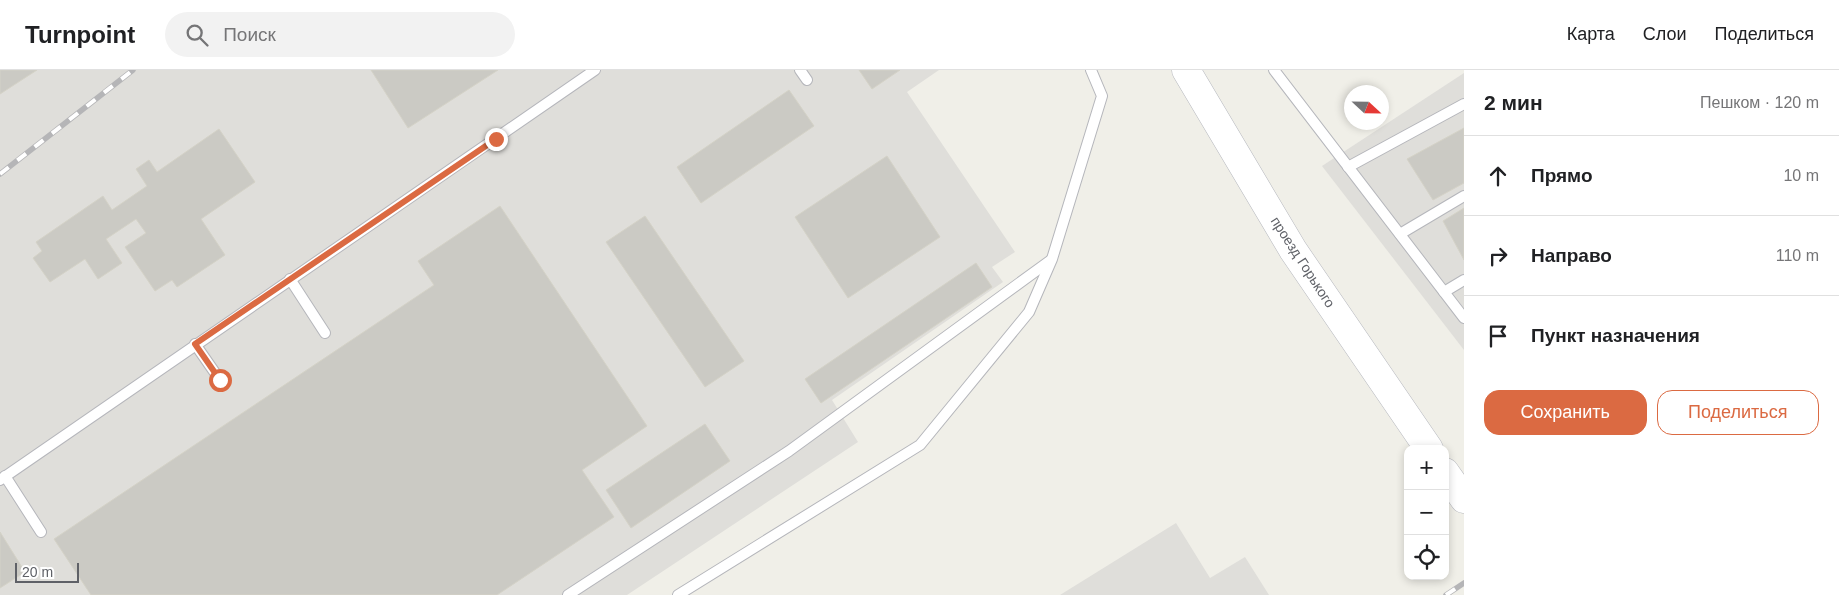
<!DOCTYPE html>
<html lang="ru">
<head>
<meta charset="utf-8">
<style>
  :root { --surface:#fff; --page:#f2f2f2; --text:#202124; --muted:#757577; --line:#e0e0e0; --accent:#db6a42 }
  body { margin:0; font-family:Arial,sans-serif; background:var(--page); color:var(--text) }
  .controls { position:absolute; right:15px; bottom:15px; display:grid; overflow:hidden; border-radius:10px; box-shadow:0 2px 8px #0003 }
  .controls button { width:45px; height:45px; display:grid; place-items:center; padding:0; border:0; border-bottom:1px solid var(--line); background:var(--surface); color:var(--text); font:25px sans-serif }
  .compass { position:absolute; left:1344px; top:15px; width:45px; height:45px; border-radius:50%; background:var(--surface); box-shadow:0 2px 8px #0003; rotate:112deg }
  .scale { position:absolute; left:15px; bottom:12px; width:64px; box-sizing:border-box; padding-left:5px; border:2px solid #5f6167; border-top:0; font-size:14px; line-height:18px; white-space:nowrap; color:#5f6167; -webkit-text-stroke:4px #fff; paint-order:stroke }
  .stop { position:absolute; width:15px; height:15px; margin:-11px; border:4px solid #db6a42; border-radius:50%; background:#fff }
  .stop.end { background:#db6a42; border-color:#fff; box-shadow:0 1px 5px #0008 }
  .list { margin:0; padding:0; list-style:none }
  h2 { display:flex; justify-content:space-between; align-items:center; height:65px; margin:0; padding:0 20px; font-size:21px }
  h2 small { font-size:16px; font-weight:400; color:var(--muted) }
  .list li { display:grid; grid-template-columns:32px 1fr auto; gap:15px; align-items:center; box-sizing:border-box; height:80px; padding:0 20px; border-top:1px solid var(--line) }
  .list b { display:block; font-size:19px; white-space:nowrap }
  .list em { font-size:16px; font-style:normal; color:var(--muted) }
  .actions { display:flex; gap:10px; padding:15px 20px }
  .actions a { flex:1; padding:11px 0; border:1px solid var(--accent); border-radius:15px; text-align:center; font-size:18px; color:var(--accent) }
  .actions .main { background:var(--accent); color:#fff }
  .icon { flex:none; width:28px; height:28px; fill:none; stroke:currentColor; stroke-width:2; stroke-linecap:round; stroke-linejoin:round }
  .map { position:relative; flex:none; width:1464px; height:525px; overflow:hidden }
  header { display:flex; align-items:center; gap:30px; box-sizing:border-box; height:70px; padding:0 25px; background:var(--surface); border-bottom:1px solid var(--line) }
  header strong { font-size:24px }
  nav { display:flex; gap:28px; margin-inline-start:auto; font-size:18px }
  .search { width:350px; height:45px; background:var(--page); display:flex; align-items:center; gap:12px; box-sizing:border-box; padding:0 18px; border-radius:28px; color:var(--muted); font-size:19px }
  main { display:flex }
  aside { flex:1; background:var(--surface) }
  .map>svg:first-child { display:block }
  .industrial { fill:#dfdeda }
  .building { fill:#cbcac4; stroke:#d4d2c7 }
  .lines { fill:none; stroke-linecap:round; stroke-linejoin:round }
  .service-casing { stroke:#b5b6bb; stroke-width:12 }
  .secondary-casing { stroke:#b6b8be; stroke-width:29 }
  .service { stroke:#fff; stroke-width:10 }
  .secondary { stroke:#fff; stroke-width:28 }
  .rail-casing { stroke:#b5b5b7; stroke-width:5.5 }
  .rail { stroke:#fff; stroke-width:4; stroke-dasharray:11; stroke-linecap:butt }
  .route { stroke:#db6a42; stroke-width:6 }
  .labels { text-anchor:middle; stroke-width:5; stroke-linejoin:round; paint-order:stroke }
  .street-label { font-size:14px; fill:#5f6167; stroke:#fff }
</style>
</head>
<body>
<header>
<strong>Turnpoint</strong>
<div class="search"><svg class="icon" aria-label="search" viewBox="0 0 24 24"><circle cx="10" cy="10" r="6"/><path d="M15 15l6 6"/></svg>Поиск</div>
<nav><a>Карта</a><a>Слои</a><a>Поделиться</a></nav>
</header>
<main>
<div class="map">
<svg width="1464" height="525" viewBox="0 0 1464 525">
  <rect width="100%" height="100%" fill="#f0efe8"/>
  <g class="industrial">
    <path d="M0,0H939L907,22L1015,182L992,197L1003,212L832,330L858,372L627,525H0Z"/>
    <path d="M1464,3V280L1322,96Z"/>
    <path d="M1176,453L1210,508L1245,487L1269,525H1060Z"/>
  </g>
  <g class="building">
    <path d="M0,0H37L0,24Z"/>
    <path d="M371,0H498L408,58Z"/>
    <path d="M859,0H900L872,19Z"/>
    <path d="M789,20L814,56L701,133L677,97Z"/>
    <path d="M1464,58V113L1433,130L1407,89Z"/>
    <path d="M219,59L255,112L201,149L225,185L177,217L172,210L155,221L125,177L146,163L136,149L106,169L122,193L98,209L85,189L50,212L33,188L42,181L36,172L103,126L112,140L147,116L136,99L149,90L157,102Z"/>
    <path d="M887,86L940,167L848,228L795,147Z"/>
    <path d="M500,136L647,356L582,400L614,447L497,525H91L54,469L434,215L418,191Z"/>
    <path d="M1464,138V190L1443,151Z"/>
    <path d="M645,146L744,291L705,317L606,172Z"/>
    <path d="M976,193L992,217L821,333L805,309Z"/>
    <path d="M705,354L730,391L631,458L606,420Z"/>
    <path d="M0,462L25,502L0,518Z"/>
  </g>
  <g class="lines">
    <defs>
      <g id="service">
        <path d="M800,0L807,10"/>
        <path d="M1274,0L1464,248"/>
        <path d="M1348,97L1464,34"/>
        <path d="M1400,164L1464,126"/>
        <path d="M290,209L325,263"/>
        <path d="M1444,222L1464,210"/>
        <path d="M195,274L220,310"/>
        <path d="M5,406L41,462"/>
        <path d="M0,410L595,0"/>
        <path d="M568,525L789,381L1051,190"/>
        <path d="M678,525L920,375L1029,242L1052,189L1102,26L1091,0"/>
      </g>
      <g id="secondary">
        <path d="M1186,0L1293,180L1429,379"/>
        <path d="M1445,402L1464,429"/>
      </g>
    </defs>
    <use href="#service" class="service-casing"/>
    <use href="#secondary" class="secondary-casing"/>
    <use href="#service" class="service"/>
    <use href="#secondary" class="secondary"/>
    <defs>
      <g id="rail">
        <path d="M0,104L133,0"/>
        <path d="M1446,525L1464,513"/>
      </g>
    </defs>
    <use href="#rail" class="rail-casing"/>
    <use href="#rail" class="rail"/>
  </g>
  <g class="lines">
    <path class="route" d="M220,310L195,274L496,69"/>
  </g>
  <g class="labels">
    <g class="street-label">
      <text transform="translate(1303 192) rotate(57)" y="5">проезд Горького</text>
    </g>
  </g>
</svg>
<div class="controls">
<button>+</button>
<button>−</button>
<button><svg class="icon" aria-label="locate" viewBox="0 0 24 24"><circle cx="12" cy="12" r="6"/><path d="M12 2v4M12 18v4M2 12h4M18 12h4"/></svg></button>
</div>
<svg class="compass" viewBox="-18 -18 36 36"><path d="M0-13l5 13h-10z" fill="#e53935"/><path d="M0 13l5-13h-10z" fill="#757577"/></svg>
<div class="scale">20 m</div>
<div class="stop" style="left:220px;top:310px"></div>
<div class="stop end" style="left:496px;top:69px"></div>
</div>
<aside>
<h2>2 мин<small>Пешком · 120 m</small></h2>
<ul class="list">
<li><svg class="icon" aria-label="ahead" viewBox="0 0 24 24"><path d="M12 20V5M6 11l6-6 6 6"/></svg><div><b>Прямо</b></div><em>10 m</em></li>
<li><svg class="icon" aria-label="right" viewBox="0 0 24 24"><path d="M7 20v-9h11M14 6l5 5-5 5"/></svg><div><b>Направо</b></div><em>110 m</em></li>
<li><svg class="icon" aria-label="arrive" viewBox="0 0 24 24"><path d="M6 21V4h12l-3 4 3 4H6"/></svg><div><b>Пункт назначения</b></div></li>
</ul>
<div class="actions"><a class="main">Сохранить</a><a>Поделиться</a></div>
</aside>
</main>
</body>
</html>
